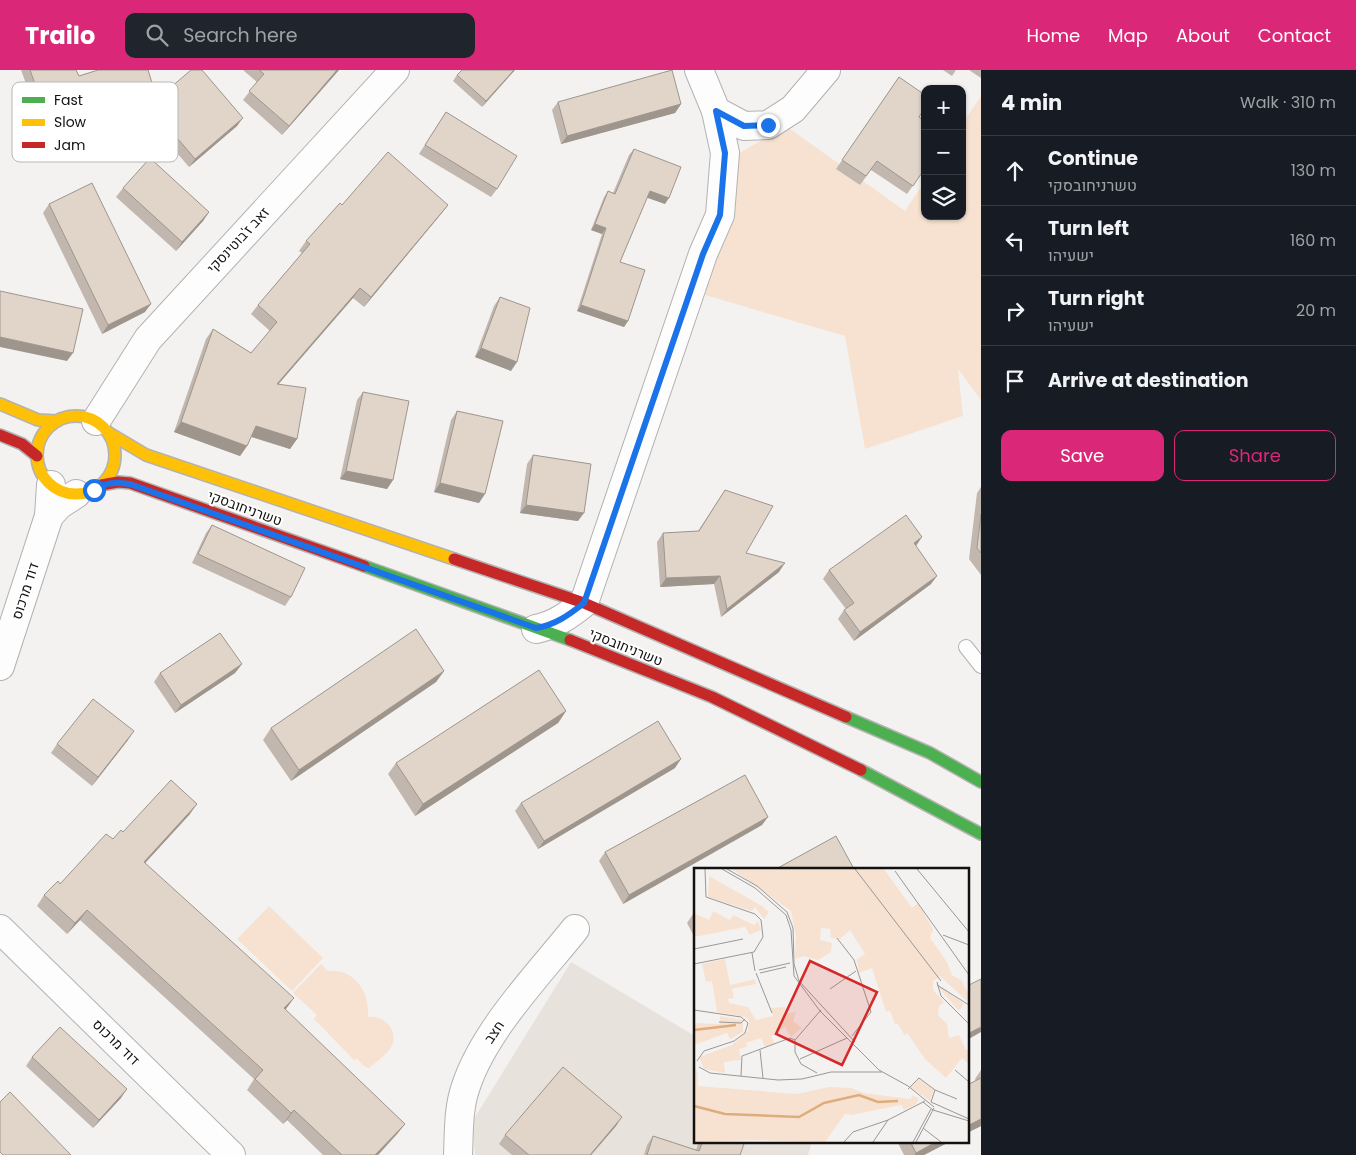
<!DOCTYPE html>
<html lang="en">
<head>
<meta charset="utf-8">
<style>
  :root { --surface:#171b24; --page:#20242c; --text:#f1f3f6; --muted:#9ea1a6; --line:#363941; --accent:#db2777 }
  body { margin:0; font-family:Poppins,Heebo,sans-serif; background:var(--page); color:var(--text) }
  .controls { position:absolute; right:15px; top:15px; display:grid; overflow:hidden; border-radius:10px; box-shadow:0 1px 4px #0004 }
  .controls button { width:45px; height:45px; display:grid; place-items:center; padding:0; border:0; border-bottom:1px solid var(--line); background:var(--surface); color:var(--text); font:25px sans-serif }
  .stop { position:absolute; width:15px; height:15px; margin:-11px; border:4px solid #1a73e8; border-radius:50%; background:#fff }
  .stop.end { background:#1a73e8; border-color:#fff; box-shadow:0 1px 5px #0008 }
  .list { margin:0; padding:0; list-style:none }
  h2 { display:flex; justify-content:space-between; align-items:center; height:65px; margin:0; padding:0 20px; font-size:21px }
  h2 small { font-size:16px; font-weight:400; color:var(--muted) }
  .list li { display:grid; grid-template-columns:32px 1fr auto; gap:15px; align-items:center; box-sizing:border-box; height:70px; padding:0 20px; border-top:1px solid var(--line) }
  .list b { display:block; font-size:19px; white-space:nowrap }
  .list p { margin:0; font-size:16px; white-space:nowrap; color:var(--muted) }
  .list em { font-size:16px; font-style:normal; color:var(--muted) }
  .actions { display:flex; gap:10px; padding:15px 20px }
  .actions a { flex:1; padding:11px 0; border:1px solid var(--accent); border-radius:10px; text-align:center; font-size:18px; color:var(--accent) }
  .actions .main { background:var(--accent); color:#fff }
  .icon { flex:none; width:28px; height:28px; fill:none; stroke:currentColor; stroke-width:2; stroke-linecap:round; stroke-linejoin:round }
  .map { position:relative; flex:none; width:981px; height:1085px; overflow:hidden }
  header { display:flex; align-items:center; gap:30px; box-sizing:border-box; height:70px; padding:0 25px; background:var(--accent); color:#fff }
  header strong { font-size:24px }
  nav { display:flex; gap:28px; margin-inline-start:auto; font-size:18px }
  .search { width:350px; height:45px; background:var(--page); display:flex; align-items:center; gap:12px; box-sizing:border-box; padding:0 18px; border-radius:10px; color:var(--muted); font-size:19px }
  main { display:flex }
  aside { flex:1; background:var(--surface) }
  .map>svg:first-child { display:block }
  .built { fill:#e8e2dd }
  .green { fill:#f7e2d1 }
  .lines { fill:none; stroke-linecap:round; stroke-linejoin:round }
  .lane-casing { stroke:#b3b2b1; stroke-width:16 }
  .street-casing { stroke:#b3b2b1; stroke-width:30 }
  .fast-casing { stroke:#b3b2b1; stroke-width:14 }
  .slow-casing { stroke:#b3b2b1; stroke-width:14 }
  .jam-casing { stroke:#b3b2b1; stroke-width:14 }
  .lane { stroke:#fdfdfd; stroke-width:14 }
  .street { stroke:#fdfdfd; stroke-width:28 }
  .fast { stroke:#4caf50; stroke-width:11 }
  .slow { stroke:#ffc107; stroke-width:11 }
  .jam { stroke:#c62828; stroke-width:11 }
  .wall { fill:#c2b7ae }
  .shaded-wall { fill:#9e958d }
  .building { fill:#e1d5ca; stroke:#9e958d }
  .route { stroke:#1a73e8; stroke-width:6 }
  .labels { text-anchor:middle; stroke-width:4; stroke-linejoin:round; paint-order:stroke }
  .street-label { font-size:14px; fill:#121110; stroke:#fff }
  .inset-river { fill:none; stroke:#dead7d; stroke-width:2.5 }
  .inset-road { fill:none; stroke:#9a9896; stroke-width:1 }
  .view { fill:#d62828; fill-opacity:0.15; stroke:#d62828; stroke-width:2.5 }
  .inset-edge { fill:none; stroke:#121110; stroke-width:2.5 }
  .key { fill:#fff; stroke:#b8b8b7; stroke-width:1 }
  .key-label { font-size:14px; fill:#121110 }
</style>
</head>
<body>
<header>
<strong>Trailo</strong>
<div class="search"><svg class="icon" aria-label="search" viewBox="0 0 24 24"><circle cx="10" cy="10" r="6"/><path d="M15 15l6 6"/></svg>Search here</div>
<nav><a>Home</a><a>Map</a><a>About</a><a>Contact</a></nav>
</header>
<main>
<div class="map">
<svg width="981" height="1085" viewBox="0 0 981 1085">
  <rect width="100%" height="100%" fill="#f4f2f0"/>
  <path class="built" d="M571,892L695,966V1071H812L808,1085H475L472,1052Z"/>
  <g class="green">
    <path d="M981,26V330L958,299L963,346L865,379L845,266L705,225L735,111L738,84L786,56L905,141L925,111V146H962V54Z"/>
    <path d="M269,836L323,888L292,921L237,869Z"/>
    <path d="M321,894L328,901C355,898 370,923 368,947C385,945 401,962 390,979C385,986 376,992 369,998L365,997L357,989L354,990L314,949L317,945L293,923Z"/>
  </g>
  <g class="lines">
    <defs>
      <path id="lane" d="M966,577L981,596"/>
      <g id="street">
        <path d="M716,41L744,56L768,55L793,39L826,0"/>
        <path d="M96,351L148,269L395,0"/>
        <path d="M49,446L59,435L76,424"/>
        <path d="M536,559C555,555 569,545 584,533L703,184L720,145L725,83L716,41L699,0"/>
        <path d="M0,596L49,446L51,415"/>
        <path d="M0,859L231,1085"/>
        <path d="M458,1085C459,1063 458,1038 466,1016C484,961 538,905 575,859"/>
      </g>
      <g id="fast">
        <path d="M364,496L570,570"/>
        <path d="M846,647L930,683L981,712"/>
        <path d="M861,700L981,764"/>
      </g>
      <g id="slow">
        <path d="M0,334L38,350L57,351"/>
        <circle cx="76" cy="385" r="39"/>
        <path d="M109,363L146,385L454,489"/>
      </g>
      <g id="jam">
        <path d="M0,365L22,374L37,386"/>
        <path d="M101,415L118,412L130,413L364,496"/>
        <path d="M454,489L584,533L846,647"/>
        <path d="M570,570L712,627L861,700"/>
      </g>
    </defs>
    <use href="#lane" class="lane-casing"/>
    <use href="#street" class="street-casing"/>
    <use href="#fast" class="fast-casing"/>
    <use href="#slow" class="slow-casing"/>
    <use href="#jam" class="jam-casing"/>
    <use href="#lane" class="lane"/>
    <use href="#street" class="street"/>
    <use href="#fast" class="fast"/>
    <use href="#slow" class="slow"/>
    <use href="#jam" class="jam"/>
  </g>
  <g class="wall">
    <path d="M21,0H76L79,6L98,0L157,29L237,56L189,97L131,29L92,42L97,57L91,65L60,77L43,61Z"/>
    <path d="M243,0H339L282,65L243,30L257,12Z"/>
    <path d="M515,0L482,37L453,11L457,5Z"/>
    <path d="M943,0H956L952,6Z"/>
    <path d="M969,0H981V8Z"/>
    <path d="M899,7L919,47L925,98L907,124L871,100L860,115L836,99Z"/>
    <path d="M558,32L681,34L675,43L561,74L552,40Z"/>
    <path d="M446,42L497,119L491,127L419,84Z"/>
    <path d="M634,79L665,134L647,127L620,192L628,251L624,257L577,241L602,164L591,160L604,127L608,121L613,123L629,85Z"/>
    <path d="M123,118L209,142L203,151L176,181L116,127Z"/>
    <path d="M49,134L145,242L102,264L43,143Z"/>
    <path d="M342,135H448L441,144L364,237L353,228L278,314L297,369L290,379L251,367L247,376L240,386L174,362L206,269L213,259L251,283L270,261L251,244L258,235L302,183L299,181L306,171Z"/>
    <path d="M500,227L511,301L475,287L494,236Z"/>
    <path d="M363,322L393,410L387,419L340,409L357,330Z"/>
    <path d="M457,341L479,433L434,422L451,350Z"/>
    <path d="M533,385L578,451L520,443L527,394Z"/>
    <path d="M981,417V505L969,489L977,423Z"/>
    <path d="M725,420L746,483L779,502L721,547L714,514L660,517L657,472L663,463L698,461Z"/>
    <path d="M212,455L291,527L285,536L192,493L206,463Z"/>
    <path d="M916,476L931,514L854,571L838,549L844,540L846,539L823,509L829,500Z"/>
    <path d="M242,594L235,603L175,643L154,612L160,603Z"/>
    <path d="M444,601L436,612L291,711L263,670L271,658Z"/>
    <path d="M566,641L558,653L415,746L388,704L396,693Z"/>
    <path d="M128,670L92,716L51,683L57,674Z"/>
    <path d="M675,698L538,779L515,741L521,733Z"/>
    <path d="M190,744L145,793L285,940L405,1054L397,1064L378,1085H323L287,1050L283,1054L247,1020L254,1009L80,850L67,864L37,836L44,825L60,814L113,769L123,762Z"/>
    <path d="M762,755L623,834L599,791L605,782Z"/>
    <path d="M695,843V868L687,853L693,844Z"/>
    <path d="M32,987L121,1028L93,1058L26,996Z"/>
    <path d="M981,1000V1056L967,1063V1015L976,1011L975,1009Z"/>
    <path d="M616,1056L591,1085H512L499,1074L505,1065Z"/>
    <path d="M653,1066L696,1080L699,1071H745L740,1085H644L647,1075Z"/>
    <path d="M897,1071H951L924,1085H904Z"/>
  </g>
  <g class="shaded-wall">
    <path d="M337,0H339L282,65L289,56Z"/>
    <path d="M514,0H515L482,37L486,31Z"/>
    <path d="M137,21L131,29L84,44L90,36Z"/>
    <path d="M681,34L675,43L561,74L567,66Z"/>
    <path d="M243,48L237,56L189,97L195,89Z"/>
    <path d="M97,57L91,65L60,77L66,68Z"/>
    <path d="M650,121L669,128L665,134L645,127Z"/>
    <path d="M448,135L441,144L364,237L371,227Z"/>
    <path d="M209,142L203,151L176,181L182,172Z"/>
    <path d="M595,154L606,158L602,164L591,160Z"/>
    <path d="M360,218L353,228L270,324L277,314Z"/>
    <path d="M151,234L145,242L102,264L108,255Z"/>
    <path d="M581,235L628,251L624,257L577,241Z"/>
    <path d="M0,267L73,283L67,291L0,277Z"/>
    <path d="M481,278L517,292L511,301L475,287Z"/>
    <path d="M181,352L247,376L240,386L174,362Z"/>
    <path d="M256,356L297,369L290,379L249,366Z"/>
    <path d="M346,401L393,410L387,419L340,409Z"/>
    <path d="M440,413L485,424L479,433L434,422Z"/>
    <path d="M526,435L584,443L578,451L520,443Z"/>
    <path d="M922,467L916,476L914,473Z"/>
    <path d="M785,493L779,502L721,547L727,539Z"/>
    <path d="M720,506L714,514L660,517L666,508Z"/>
    <path d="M937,506L931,514L854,571L860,562Z"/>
    <path d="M242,594L235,603L175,643L181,635Z"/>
    <path d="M444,601L436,612L291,711L299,700Z"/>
    <path d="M566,641L558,653L415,746L423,734Z"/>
    <path d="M134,661L128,670L92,716L98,707Z"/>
    <path d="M681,689L675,698L538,779L544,771Z"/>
    <path d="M197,734L190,744L136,803L144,792Z"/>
    <path d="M768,747L762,755L623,834L629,825Z"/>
    <path d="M87,840L80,850L67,864L75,853Z"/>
    <path d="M294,928L286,939L276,949L284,938Z"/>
    <path d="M981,957V962L967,970V964Z"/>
    <path d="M127,1019L121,1028L93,1058L99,1050Z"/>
    <path d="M294,1040L287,1050L283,1054L291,1043Z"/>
    <path d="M622,1047L616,1056L591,1085H590Z"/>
    <path d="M981,1049V1056L967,1063V1056Z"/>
    <path d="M405,1054L397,1064L378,1085H375Z"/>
    <path d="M938,1071H951L924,1085H914L916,1083Z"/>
  </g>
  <g class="building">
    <path d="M30,0H76L79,6L98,0H148L157,29L191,0H202L243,48L195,89L137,21L90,36L97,57L66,68L49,53Z"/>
    <path d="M259,0H337L289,56L249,21L264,4Z"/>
    <path d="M462,0H514L486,31L457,5Z"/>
    <path d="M672,0L681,34L567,66L558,32Z"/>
    <path d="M899,7L925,25V38L919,47L925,51V98L913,116L877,91L866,106L842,90Z"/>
    <path d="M446,42L517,86L497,119L425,75Z"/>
    <path d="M634,79L681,97L669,128L650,121L620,192L645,200L628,251L581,235L606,158L595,154L608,121L615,124Z"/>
    <path d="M388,82L448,135L371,227L360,218L277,314L306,318L297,369L256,356L247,376L181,352L213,259L251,283L277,252L258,235L310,174L306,171L340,133L342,135Z"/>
    <path d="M150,88L209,142L182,172L123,118Z"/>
    <path d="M92,113L151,234L108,255L49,134Z"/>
    <path d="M0,221L83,239L73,283L0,267Z"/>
    <path d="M500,227L530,238L517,292L481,278Z"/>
    <path d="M363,322L409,331L393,410L346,401Z"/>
    <path d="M457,341L503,351L485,424L440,413Z"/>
    <path d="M533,385L591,394L584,443L526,435Z"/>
    <path d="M725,420L773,436L746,483L785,493L727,539L720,506L666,508L663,463L699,461Z"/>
    <path d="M981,444V483L977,478Z"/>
    <path d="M906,445L922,467L914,473L937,506L860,562L844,540L854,533L829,500Z"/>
    <path d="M212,455L305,498L291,527L198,484Z"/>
    <path d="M416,559L444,601L299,700L271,658Z"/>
    <path d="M220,563L242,594L181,635L160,603Z"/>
    <path d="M539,600L566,641L423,734L396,693Z"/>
    <path d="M93,629L134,661L98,707L57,674Z"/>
    <path d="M658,651L681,689L544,771L521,733Z"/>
    <path d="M745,705L768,747L629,825L605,782Z"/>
    <path d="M171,710L197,734L144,792L294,928L284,938L405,1054L375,1085H342L294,1040L291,1043L255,1009L263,1000L87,840L75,853L44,825L58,811L60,814L106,764L113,769L121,760L123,762Z"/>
    <path d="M836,766L854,799H776Z"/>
    <path d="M981,909V957L967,964V916Z"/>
    <path d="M60,957L127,1019L99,1050L32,987Z"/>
    <path d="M563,997L622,1047L590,1085H529L505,1065Z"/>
    <path d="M981,1008V1049L967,1056V1015Z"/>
    <path d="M10,1022L71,1085H3L0,1082V1032Z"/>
    <path d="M653,1066L699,1081L703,1071H745L740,1085H647Z"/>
    <path d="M910,1071H938L916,1083Z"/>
  </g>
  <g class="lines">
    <path class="route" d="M94,420C105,412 117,412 130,414L536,558C555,555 569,545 584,533L703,184L720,145L725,83L716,41L744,56L768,55"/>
  </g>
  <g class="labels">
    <g class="street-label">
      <text transform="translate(238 170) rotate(-47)" y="5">זאב ז'בוטינסקי</text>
      <text transform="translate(245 438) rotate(20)" y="5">טשרניחובסקי</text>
      <text transform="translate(25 521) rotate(-72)" y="5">דוד מרכוס</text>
      <text transform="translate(626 577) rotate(22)" y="5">טשרניחובסקי</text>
      <text transform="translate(494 962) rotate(-56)" y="5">חצב</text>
      <text transform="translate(116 972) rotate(44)" y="5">דוד מרכוס</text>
    </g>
  </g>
  <g transform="translate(694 798)">
    <rect width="275" height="275" fill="#f4f2f0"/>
    <path d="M38,1H190L218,40L224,35L239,61L236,70L253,94L258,107L267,112L275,126V135L246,108L239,113V122L250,134L245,138L244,147L253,156L255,170L265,167L272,182L275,181V196L268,190L252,210L231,191L213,165L211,168L204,156H201L196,143L192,144L178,100L165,105L163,91L171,86L156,62L146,71L137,70L136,61L127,60L126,72L138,75L137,84L124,92L109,88L101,91L102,69L97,43ZM15,8L68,38L75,44L70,51L61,39L58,43L14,29ZM19,43L36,52L39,47L60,57L64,53L67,62L56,67L51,59L0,69V45L15,52ZM31,91L36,117L61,111L62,116L38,121L40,130L34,131L35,135L54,139L62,152L79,148L77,140L91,139L93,146L102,144L99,153L108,160L97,169L91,159L77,168L81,176L71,179L67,170L52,175L53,179L45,181L47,192L30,194L31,205L10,201L5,189L38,177L54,163L55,153L52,149L23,144L18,113L12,114L8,96ZM248,119L270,136L265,143L245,120ZM26,148L49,152V164L36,171L33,165L0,177V155L26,156ZM0,200L4,204V218L103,226L135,219L157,220L170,225L216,231L219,227L225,231L221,237L210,242L207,237L157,247L151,246L131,274L63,272L0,274ZM225,211L240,222L236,233L216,219Z" fill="#f7e2d1"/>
    <path class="inset-river" d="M0,162L42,157M0,238L31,246L105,249L130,235L165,227L184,234L204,233"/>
    <path class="inset-road" d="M28,1L61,20L92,47L97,62L100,108L126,143L185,202L214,218L240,239M33,1L63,18L93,44L99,60L100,96L105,113L161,174M161,1L247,113M223,1L275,64M201,3L275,107M249,67L275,77M143,70L160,92L177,144L158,168M0,81L49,71M58,85L61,103M0,96L60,84L69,69L67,52L61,46L12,29L11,1M65,102L96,95M62,105L78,145M66,105L92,99M243,114L247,128L275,156M243,117L275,137M136,121L162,103M0,142L47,149L54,155L51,165L40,173L10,183L3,193M25,154L47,155L51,151M66,182L69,210M106,191L153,170M5,199L16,205L84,212L108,211L137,204H188M261,202L275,214M123,205L107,196L101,184V172L127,142M47,208L48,188L96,170L101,172M214,221L225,210L241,222L237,234M241,222L263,231M229,234L239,242L275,253M237,234L275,251M229,260L247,274M150,274L159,264L194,252L231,233M179,274L194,252M219,274L237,241M222,274L240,240"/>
    <path class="view" d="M116,93L183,124L148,197L82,166Z"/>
    <rect width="275" height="275" class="inset-edge"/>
  </g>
  <rect x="12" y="12" width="166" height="80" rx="8" class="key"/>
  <rect x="22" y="27" width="23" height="6" fill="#4caf50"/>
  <rect x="22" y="49" width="23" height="7" fill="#ffc107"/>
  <rect x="22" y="72" width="23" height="6" fill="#c62828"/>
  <g class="key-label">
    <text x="54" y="35">Fast</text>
    <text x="54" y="57">Slow</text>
    <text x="54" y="80">Jam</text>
  </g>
</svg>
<div class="controls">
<button>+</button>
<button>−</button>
<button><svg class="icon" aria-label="layers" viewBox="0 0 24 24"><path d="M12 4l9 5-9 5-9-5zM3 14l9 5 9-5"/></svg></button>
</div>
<div class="stop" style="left:94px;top:420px"></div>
<div class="stop end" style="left:768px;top:55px"></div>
</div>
<aside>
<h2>4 min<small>Walk · 310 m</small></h2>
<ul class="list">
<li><svg class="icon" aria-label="ahead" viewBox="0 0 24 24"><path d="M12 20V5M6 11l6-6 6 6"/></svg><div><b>Continue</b><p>טשרניחובסקי</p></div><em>130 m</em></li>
<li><svg class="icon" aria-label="left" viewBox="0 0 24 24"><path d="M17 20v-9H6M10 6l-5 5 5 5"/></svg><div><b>Turn left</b><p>ישעיהו</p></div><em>160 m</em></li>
<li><svg class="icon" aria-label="right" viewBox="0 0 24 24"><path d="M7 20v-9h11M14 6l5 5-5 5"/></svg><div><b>Turn right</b><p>ישעיהו</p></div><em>20 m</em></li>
<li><svg class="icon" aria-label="arrive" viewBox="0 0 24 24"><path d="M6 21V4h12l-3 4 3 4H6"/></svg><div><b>Arrive at destination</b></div></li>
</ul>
<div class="actions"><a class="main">Save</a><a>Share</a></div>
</aside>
</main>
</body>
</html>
